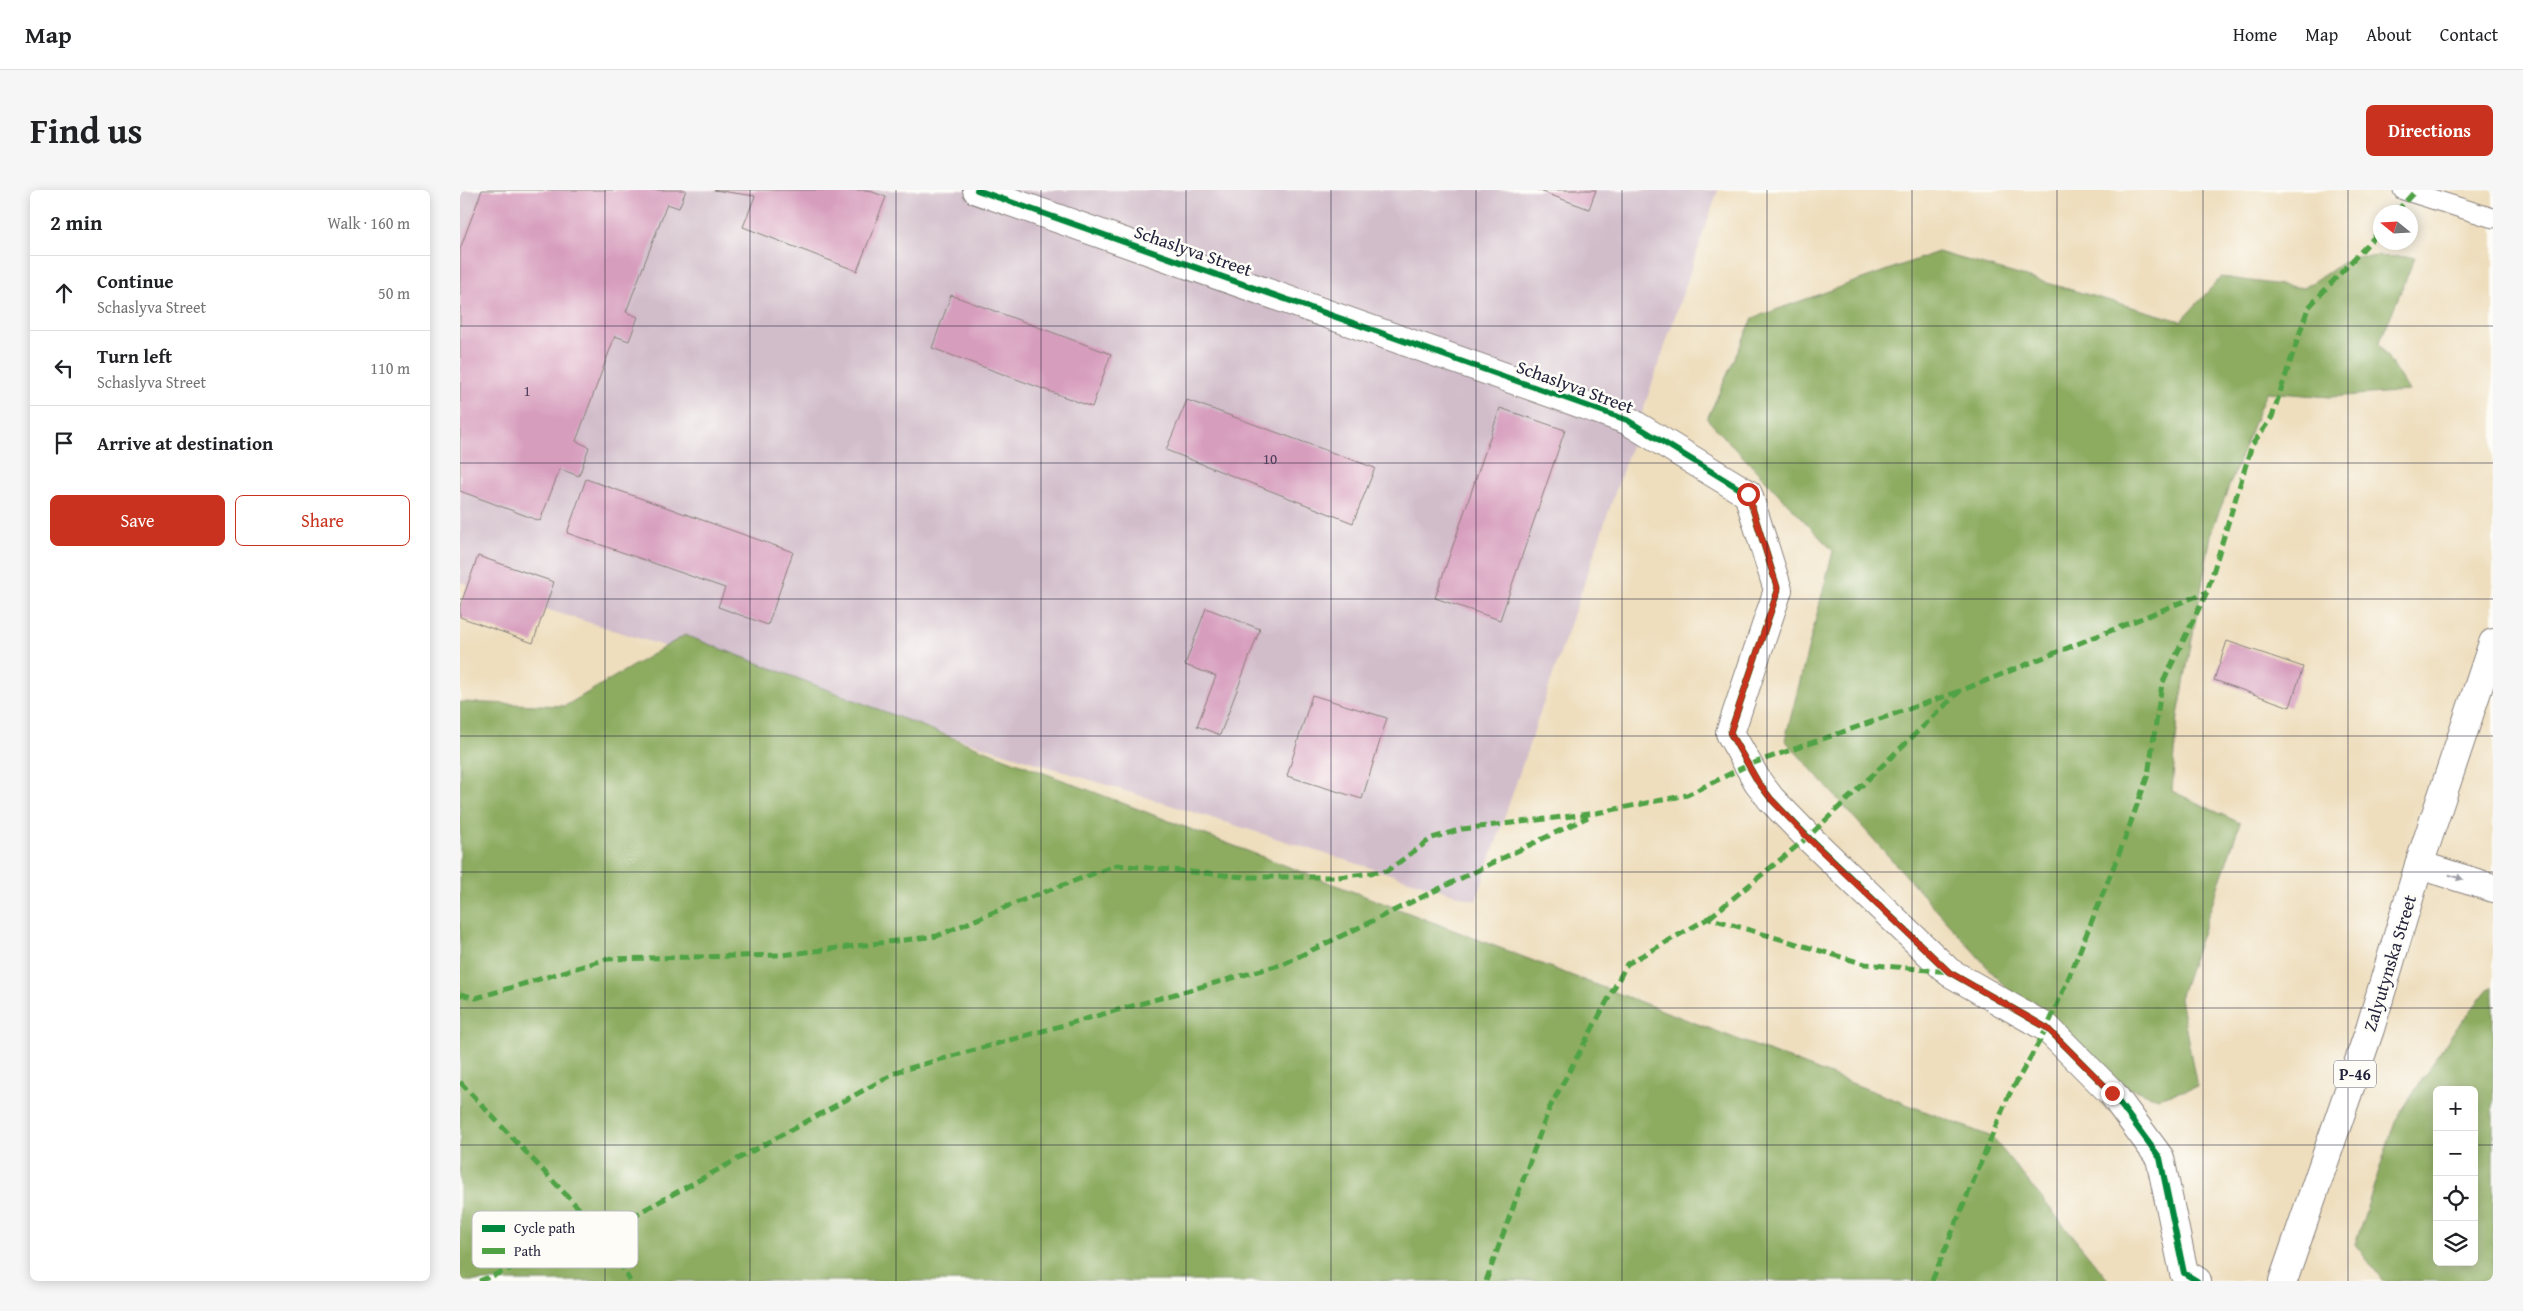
<!DOCTYPE html>
<html lang="en">
<head>
<meta charset="utf-8">
<style>
  :root { --surface:#fff; --page:#f6f6f6; --text:#202124; --muted:#757577; --line:#e0e0e0; --accent:#c8321e }
  body { margin:0; font-family:"Gentium Book Plus",serif; background:var(--page); color:var(--text) }
  .controls { position:absolute; right:15px; bottom:15px; display:grid; overflow:hidden; border-radius:8px; box-shadow:0 2px 12px #0003 }
  .controls button { width:45px; height:45px; display:grid; place-items:center; padding:0; border:0; border-bottom:1px solid var(--line); background:var(--surface); color:var(--text); font:25px sans-serif }
  .compass { position:absolute; left:1913px; top:15px; width:45px; height:45px; border-radius:50%; background:var(--surface); box-shadow:0 2px 12px #0003; rotate:288deg }
  .stop { position:absolute; width:15px; height:15px; margin:-11px; border:4px solid #c8321e; border-radius:50%; background:#fff }
  .stop.end { background:#c8321e; border-color:#fff; box-shadow:0 1px 5px #0008 }
  .list { margin:0; padding:0; list-style:none }
  h2 { display:flex; justify-content:space-between; align-items:center; height:65px; margin:0; padding:0 20px; font-size:21px }
  h2 small { font-size:16px; font-weight:400; color:var(--muted) }
  .list li { display:grid; grid-template-columns:32px 1fr auto; gap:15px; align-items:center; box-sizing:border-box; height:75px; padding:0 20px; border-top:1px solid var(--line) }
  .list b { display:block; font-size:19px; white-space:nowrap }
  .list p { margin:0; font-size:16px; white-space:nowrap; color:var(--muted) }
  .list em { font-size:16px; font-style:normal; color:var(--muted) }
  .actions { display:flex; gap:10px; padding:15px 20px }
  .actions a { flex:1; padding:11px 0; border:1px solid var(--accent); border-radius:8px; text-align:center; font-size:18px; color:var(--accent) }
  .actions .main { background:var(--accent); color:#fff }
  .icon { flex:none; width:28px; height:28px; fill:none; stroke:currentColor; stroke-width:2; stroke-linecap:round; stroke-linejoin:round }
  .map { position:relative; flex:none; width:2033px; height:1091px; overflow:hidden; border-radius:8px }
  header { display:flex; align-items:center; gap:30px; box-sizing:border-box; height:70px; padding:0 25px; background:var(--surface); border-bottom:1px solid var(--line) }
  header strong { font-size:24px }
  nav { display:flex; gap:28px; margin-inline-start:auto; font-size:18px }
  .intro { display:flex; align-items:center; justify-content:space-between; box-sizing:border-box; height:120px; padding:0 30px }
  h1 { margin:0; font-size:35px }
  .button { padding:12px 22px; border-radius:8px; background:var(--accent); color:#fff; font-size:18px; font-weight:700 }
  main { display:flex; gap:30px; padding:0 30px }
  aside { flex:1; background:var(--surface); border-radius:8px; box-shadow:0 2px 12px #0003 }
  .map>svg:first-child { display:block }
  .industrial { fill:#d1bdca }
  .forest { fill:#8dac60; stroke:#58674e; fill-rule:evenodd }
  .building { fill:#d79dbd }
  .lines { fill:none; stroke-linecap:round; stroke-linejoin:round }
  .service-casing { stroke:#88807c; stroke-width:21 }
  .minor-casing { stroke:#88807c; stroke-width:30 }
  .secondary-casing { stroke:#88807c; stroke-width:30 }
  .primary-casing { stroke:#88807c; stroke-width:30 }
  .service { stroke:#fff; stroke-width:19 }
  .minor { stroke:#fff; stroke-width:28 }
  .secondary { stroke:#fff; stroke-width:28 }
  .primary { stroke:#fff; stroke-width:28 }
  .quiet { stroke:#50a245; stroke-width:5; stroke-dasharray:10 5; stroke-linecap:butt }
  .cycleway-casing { stroke:#fdfcf7; stroke-width:9 }
  .cycleway { stroke:#00873e; stroke-width:6 }
  .oneway { fill:#9c9ca7 }
  .route { stroke:#c8321e; stroke-width:6 }
  .grid { fill:none; stroke:#22223b; stroke-width:1; stroke-opacity:0.55 }
  .labels { text-anchor:middle; stroke-width:5; stroke-linejoin:round; paint-order:stroke }
  .number-label { font-size:15px; fill:#4f415c }
  .shield { fill:#fdfcf7; stroke:#646373; stroke-width:1 }
  .shield-label { font-size:16px; font-weight:bold; fill:#22223b }
  .street-label { font-size:18px; fill:#22223b; stroke:#fdfcf7 }
  .key { fill:#fdfcf7; stroke:#bbbbbf; stroke-width:1 }
  .key-label { font-size:14px; fill:#22223b }
</style>
</head>
<body>
<header>
<strong>Map</strong>
<nav><a>Home</a><a>Map</a><a>About</a><a>Contact</a></nav>
</header>
<div class="intro"><h1>Find us</h1><a class="button">Directions</a></div>
<main>
<aside>
<h2>2 min<small>Walk · 160 m</small></h2>
<ul class="list">
<li><svg class="icon" aria-label="ahead" viewBox="0 0 24 24"><path d="M12 20V5M6 11l6-6 6 6"/></svg><div><b>Continue</b><p>Schaslyva Street</p></div><em>50 m</em></li>
<li><svg class="icon" aria-label="left" viewBox="0 0 24 24"><path d="M17 20v-9H6M10 6l-5 5 5 5"/></svg><div><b>Turn left</b><p>Schaslyva Street</p></div><em>110 m</em></li>
<li><svg class="icon" aria-label="arrive" viewBox="0 0 24 24"><path d="M6 21V4h12l-3 4 3 4H6"/></svg><div><b>Arrive at destination</b></div></li>
</ul>
<div class="actions"><a class="main">Save</a><a>Share</a></div>
</aside>
<div class="map">
<svg width="2033" height="1091" viewBox="0 0 2033 1091">
  <rect width="100%" height="100%" fill="#fdfcf7"/>
  <filter id="ink" filterUnits="userSpaceOnUse"><feTurbulence type="fractalNoise" baseFrequency=".02" numOctaves="2"/><feDisplacementMap in="SourceGraphic" scale="10" xChannelSelector="R" yChannelSelector="G"/><feConvolveMatrix kernelMatrix="1 2 1 2 8 2 1 2 1" color-interpolation-filters="sRGB"/></filter>
  <filter id="wash" filterUnits="userSpaceOnUse"><feTurbulence type="fractalNoise" baseFrequency=".0096" numOctaves="4" result="noise"/><feDisplacementMap in="SourceGraphic" scale="20" xChannelSelector="R" yChannelSelector="G"/><feGaussianBlur stdDeviation="1.12" result="paint"/><feColorMatrix in="noise" values="0 0 0 0 0 0 0 0 0 0 0 0 0 0 0 0 0 1.4 0 .05"/><feComposite in="paint" operator="in"/></filter>
  <g filter="url(#wash)">
    <rect width="100%" height="100%" fill="#eedebe"/>
    <path class="industrial" d="M0,0H1258L1016,711L0,392Z"/>
    <g class="forest">
      <path d="M1478,62L1721,131L1761,87L1844,98L1893,66L1955,67L1919,154L1949,201L1870,207L1806,202L1752,340L1718,526L1712,601L1780,633L1720,808L1737,897L1697,908L1619,880L1325,550L1373,361L1247,229L1293,128Z"/>
      <path d="M225,445L1532,947L1649,1091H0V512L105,516Z"/>
      <path d="M2033,797V1091H1923L1895,1054L1935,931L1992,844L2028,799ZM1977,900H2014V1072H1977Z"/>
    </g>
    <g id="blocks">
      <g class="building">
        <path d="M22,0H226L219,18L207,14L166,122L178,127L169,151L155,146L116,251L129,257L119,286L100,279L80,331L0,301V59Z"/>
        <path d="M254,0H407L426,7L397,81L283,37L295,6Z"/>
        <path d="M1077,0H1136L1129,19Z"/>
        <path d="M491,105L651,164L632,217L472,158Z"/>
        <path d="M727,210L915,278L893,333L706,260Z"/>
        <path d="M1040,218L1105,240L1040,430L975,408Z"/>
        <path d="M126,289L333,362L308,435L258,417L265,398L107,343Z"/>
        <path d="M18,366L94,392L73,453L0,427V416Z"/>
        <path d="M746,418L800,439L760,545L737,536L756,486L725,475Z"/>
        <path d="M1767,451L1843,477L1830,517L1754,490Z"/>
        <path d="M852,505L927,528L902,609L827,586Z"/>
      </g>
    </g>
  </g>
  <g filter="url(#ink)">
    <use href="#blocks" fill-opacity="0" stroke="#88807c" stroke-width="1"/>
    <g class="lines">
      <defs>
        <path id="service" d="M1943,0L2033,28"/>
        <path id="minor" d="M517,0L1167,230L1288,304L1318,400L1270,543L1298,592L1311,609L1348,647L1489,782L1587,838L1652,903L1700,968L1724,1083L1737,1091"/>
        <path id="secondary" d="M1959,675L2033,698"/>
        <path id="primary" d="M1823,1091L1910,839L1959,675L2033,453"/>
      </defs>
      <use href="#service" class="service-casing"/>
      <use href="#minor" class="minor-casing"/>
      <use href="#secondary" class="secondary-casing"/>
      <use href="#primary" class="primary-casing"/>
      <use href="#service" class="service"/>
      <use href="#minor" class="minor"/>
      <use href="#secondary" class="secondary"/>
      <use href="#primary" class="primary"/>
      <g class="quiet">
        <path d="M1936,22L1956,0"/>
        <path d="M1249,728L1348,647L1500,501L1747,402"/>
        <path d="M0,804L16,808L147,769L322,765L477,746L558,712L657,675L785,687H878L927,681L972,648L1002,639L1136,623L1227,605L1288,575L1500,501"/>
        <path d="M0,892L142,1043L170,1091"/>
        <path d="M19,1091L142,1043L439,881L823,774L1128,627"/>
        <path d="M1026,1091L1089,919L1167,774L1249,728L1405,774L1489,782"/>
        <path d="M1472,1091L1548,907L1587,838L1614,775L1664,651L1688,585L1702,494L1747,402L1792,255L1812,227L1848,118L1920,41"/>
      </g>
      <defs>
        <path id="cycleway" d="M517,0L1167,230L1288,304L1318,400L1270,543L1298,592L1311,609L1348,647L1489,782L1587,838L1652,903L1700,968L1724,1083L1737,1091"/>
      </defs>
      <use href="#cycleway" class="cycleway-casing"/>
      <use href="#cycleway" class="cycleway"/>
    </g>
    <defs><path id="oneway-solid" d="M-6-.8H1V-3.2L6.5 0L1 3.2V.8H-6Z" transform="scale(1.25)"/></defs>
    <use class="oneway" href="#oneway-solid" transform="translate(1996 687) rotate(17)"/>
  </g>
  <g class="lines" filter="url(#ink)">
    <path class="route" d="M1288,304L1318,400L1270,543L1298,592L1311,609L1348,648L1489,782L1587,838L1652,903"/>
  </g>
  <path class="grid" d="M145,0V1091M290,0V1091M436,0V1091M581,0V1091M726,0V1091M871,0V1091M1016,0V1091M1162,0V1091M1307,0V1091M1452,0V1091M1597,0V1091M1743,0V1091M1888,0V1091M0,136H2033M0,273H2033M0,409H2033M0,546H2033M0,682H2033M0,818H2033M0,955H1977M2014,955H2033"/>
  <g class="labels">
    <g class="number-label">
      <text x="67" y="206">1</text>
      <text x="810" y="274">10</text>
    </g>
    <rect class="shield" x="1874" y="870.5" width="42" height="27" rx="4"/>
    <g class="shield-label">
      <text x="1895" y="890">Р-46</text>
    </g>
    <g class="street-label">
      <text transform="translate(733 61) rotate(19)" y="6">Schaslyva Street</text>
      <text transform="translate(1115 197) rotate(20)" y="6">Schaslyva Street</text>
      <text transform="translate(1930 773) rotate(-73)" y="6">Zalyutynska Street</text>
    </g>
  </g>
  <rect x="12" y="1021" width="166" height="57" rx="8" class="key"/>
  <rect x="22" y="1035" width="23" height="7" fill="#00873e"/>
  <rect x="22" y="1058" width="23" height="6" fill="#50a245"/>
  <g class="key-label">
    <text x="54" y="1043">Cycle path</text>
    <text x="54" y="1066">Path</text>
  </g>
</svg>
<div class="controls">
<button>+</button>
<button>−</button>
<button><svg class="icon" aria-label="locate" viewBox="0 0 24 24"><circle cx="12" cy="12" r="6"/><path d="M12 2v4M12 18v4M2 12h4M18 12h4"/></svg></button>
<button><svg class="icon" aria-label="layers" viewBox="0 0 24 24"><path d="M12 4l9 5-9 5-9-5zM3 14l9 5 9-5"/></svg></button>
</div>
<svg class="compass" viewBox="-18 -18 36 36"><path d="M0-13l5 13h-10z" fill="#e53935"/><path d="M0 13l5-13h-10z" fill="#757577"/></svg>
<div class="stop" style="left:1288px;top:304px"></div>
<div class="stop end" style="left:1652px;top:903px"></div>
</div>
</main>
</body>
</html>
